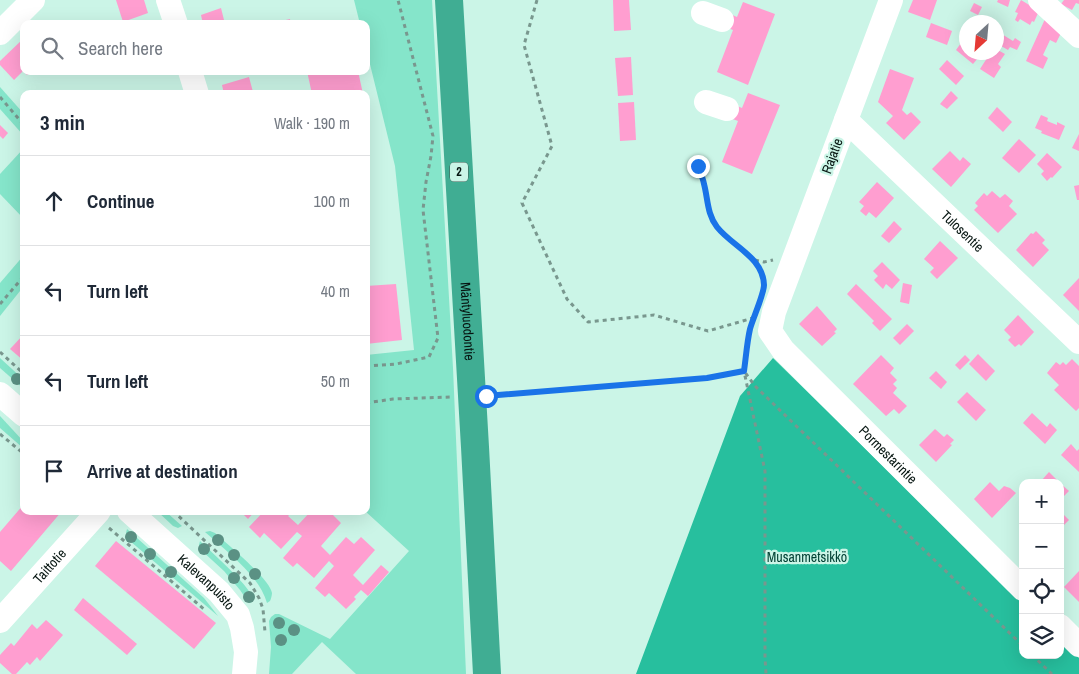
<!DOCTYPE html>
<html lang="en">
<head>
<meta charset="utf-8">
<style>
  :root { --surface:#fff; --page:#f2f2f3; --text:#1f2937; --muted:#747a83; --line:#e0e1e3 }
  body { margin:0; font-family:"Archivo Narrow",sans-serif; background:var(--page); color:var(--text) }
  .controls { position:absolute; right:15px; bottom:15px; display:grid; overflow:hidden; border-radius:10px; box-shadow:0 5px 20px #0002 }
  .controls button { width:45px; height:45px; display:grid; place-items:center; padding:0; border:0; border-bottom:1px solid var(--line); background:var(--surface); color:var(--text); font:25px sans-serif }
  .compass { position:absolute; left:959px; top:15px; width:45px; height:45px; border-radius:50%; background:var(--surface); box-shadow:0 5px 20px #0002; rotate:206deg }
  .stop { position:absolute; width:15px; height:15px; margin:-11px; border:4px solid #1a73e8; border-radius:50%; background:#fff }
  .stop.end { background:#1a73e8; border-color:#fff; box-shadow:0 1px 5px #0008 }
  .list { margin:0; padding:0; list-style:none }
  h2 { display:flex; justify-content:space-between; align-items:center; height:65px; margin:0; padding:0 20px; font-size:21px }
  h2 small { font-size:16px; font-weight:400; color:var(--muted) }
  .list li { display:grid; grid-template-columns:32px 1fr auto; gap:15px; align-items:center; box-sizing:border-box; height:90px; padding:0 20px; border-top:1px solid var(--line) }
  .list b { display:block; font-size:19px; white-space:nowrap }
  .list em { font-size:16px; font-style:normal; color:var(--muted) }
  .icon { flex:none; width:28px; height:28px; fill:none; stroke:currentColor; stroke-width:2; stroke-linecap:round; stroke-linejoin:round }
  .map { position:relative; flex:none; width:1079px; height:674px; overflow:hidden }
  .search { position:absolute; background:var(--surface); box-shadow:0 5px 20px #0002; left:20px; top:20px; width:350px; height:55px; display:flex; align-items:center; gap:12px; box-sizing:border-box; padding:0 18px; border-radius:10px; color:var(--muted); font-size:19px }
  .panel { position:absolute; background:var(--surface); box-shadow:0 5px 20px #0002; left:20px; top:90px; width:350px; height:425px; border-radius:10px }
  .map>svg:first-child { display:block }
  .green { fill:#85e5ca }
  .forest { fill:#27bf9e }
  .building { fill:#ff9ed0 }
  .lines { fill:none; stroke-linecap:round; stroke-linejoin:round }
  .path { stroke:#79978e; stroke-width:3; stroke-dasharray:4 4; stroke-linecap:butt }
  .minor { stroke:#fff; stroke-width:24 }
  .highway { stroke:#40ad93; stroke-width:28 }
  .tree { fill:#5b9184 }
  .route { stroke:#1a73e8; stroke-width:6 }
  .labels { text-anchor:middle; stroke-width:4.5; stroke-linejoin:round; paint-order:stroke }
  .shield { fill:#cbf5e7; stroke:#415851; stroke-width:1 }
  .shield-label { font-size:12px; font-weight:bold; fill:#061511 }
  .street-label { font-size:14px; fill:#061511; stroke:#cbf5e7 }
  .park-label { font-size:14px; fill:#004033; stroke:#cbf5e7 }
</style>
</head>
<body>
<div class="map">
<svg width="1079" height="674" viewBox="0 0 1079 674">
  <rect width="100%" height="100%" fill="#cbf5e7"/>
  <g class="green">
    <path d="M354,0H432L453,368L466,674H356L322,642L292,674H269L271,647L269,621L271,617L275,614H279L330,639L409,551L365,511H366V355L414,350L395,166L366,48V24H360Z"/>
    <path d="M0,87L24,114V136L0,109Z"/>
    <path d="M24,148V219L0,194V174Z"/>
    <path d="M24,255V286L0,316V283Z"/>
    <path d="M0,358L24,380V389L0,368Z"/>
    <path d="M0,416L24,442L23,448L0,428Z"/>
    <path d="M157,511H165L182,526L178,528L173,526Z"/>
    <path d="M127,529L204,598L218,616L130,541L126,533Z"/>
    <path d="M210,531L215,533C226,543 270,579 272,593C272,595 271,599 270,601L267,603C259,575 226,551 205,532Z"/>
    <path d="M200,541C210,551 249,585 252,597C253,599 252,600 252,602L249,603L240,590L224,571L201,550L199,545Z"/>
  </g>
  <path class="forest" d="M773,358L1023,603V655H1060V640L1079,658V674H636L740,396Z"/>
  <g class="building">
    <path d="M116,0H144L148,13L123,22Z"/>
    <path d="M613,0H629L631,30L614,31Z"/>
    <path d="M913,0H937L930,20L908,12Z"/>
    <path d="M998,0H1010L1008,7L997,2Z"/>
    <path d="M1021,0L1039,11L1034,22L1032,21L1030,25L1020,19L1018,22L1015,20L1018,13L1015,12Z"/>
    <path d="M1064,0H1079V4L1076,3L1072,10L1061,4Z"/>
    <path d="M743,2L775,14L748,85L717,72L733,30L720,25L725,12L737,17Z"/>
    <path d="M974,3L982,7L978,15L970,11Z"/>
    <path d="M221,8L225,24H203L201,15Z"/>
    <path d="M290,19L291,24H273V23Z"/>
    <path d="M1045,19L1061,33L1056,43L1050,40L1043,55L1048,58L1043,69L1026,61Z"/>
    <path d="M931,23L952,31L947,45L926,37Z"/>
    <path d="M1000,33L1013,41L1015,38L1021,42L1017,50L1010,47L1008,50L996,43V39Z"/>
    <path d="M966,36V52H983L973,64L956,50Z"/>
    <path d="M24,38V71H31L27,75L23,71L14,80L0,65V61Z"/>
    <path d="M996,49L1005,54L998,64L1001,67L994,78L980,69L991,52H996Z"/>
    <path d="M631,57L633,95L618,96L615,58Z"/>
    <path d="M947,60L964,76L956,85L939,69Z"/>
    <path d="M890,69L914,78L902,110L907,115L911,112L921,122L904,140L886,123L893,116L878,102Z"/>
    <path d="M307,71H358L363,94H312Z"/>
    <path d="M249,77L253,92L261,90L262,94H224L222,85Z"/>
    <path d="M951,91L958,98L947,109L940,104Z"/>
    <path d="M748,93L780,105L752,174L722,162L738,121L725,116L730,103L742,108Z"/>
    <path d="M634,102L636,140L620,141L618,103Z"/>
    <path d="M997,107L1012,122L1003,132L988,118Z"/>
    <path d="M1041,115L1048,118L1047,121L1057,125V122L1065,126L1059,140L1041,133L1042,131L1035,128Z"/>
    <path d="M0,125L8,133L3,139L0,136Z"/>
    <path d="M1079,134V151L1072,148Z"/>
    <path d="M1019,139L1036,155L1019,173L1002,158Z"/>
    <path d="M950,151L960,161L963,157L971,164L951,187L932,169Z"/>
    <path d="M1047,153L1062,167L1052,178L1051,177L1047,181L1041,174L1044,171L1037,164Z"/>
    <path d="M877,182L894,198L876,218L869,212L866,216L860,211L864,206L859,202Z"/>
    <path d="M1079,185V200H1077L1074,186Z"/>
    <path d="M992,191L1000,198L1005,194L1013,201L1009,206L1017,214L998,233L974,210L978,206L975,203L984,193L987,196Z"/>
    <path d="M894,221L902,229L889,243L881,236Z"/>
    <path d="M1036,231L1045,240L1042,243L1049,250L1033,267L1016,250L1031,233L1033,234Z"/>
    <path d="M940,241L958,258L937,279L930,272L934,268L924,259Z"/>
    <path d="M882,262L900,280L892,289L886,284L883,289L874,280L878,276L873,271Z"/>
    <path d="M1079,278V311L1063,295Z"/>
    <path d="M903,283L912,285L909,304L900,302Z"/>
    <path d="M396,284L402,340L366,344V286Z"/>
    <path d="M856,284L892,319L880,331L872,323L874,321L847,294Z"/>
    <path d="M817,306L837,329L834,332L836,333L822,346L799,324Z"/>
    <path d="M1018,315L1034,332L1021,346L1019,344L1015,347L1008,340L1011,337L1004,330Z"/>
    <path d="M907,324L914,331L900,345L893,338Z"/>
    <path d="M24,334V361L10,349Z"/>
    <path d="M978,354L995,371L986,381L969,364Z"/>
    <path d="M881,355L894,368L890,373L897,380L893,384L897,388L893,393L907,406L899,414L894,409L886,416L853,384Z"/>
    <path d="M965,355L970,360L960,370L955,365Z"/>
    <path d="M1072,359L1079,366V408L1076,411L1054,390L1059,385L1047,373L1056,362L1060,365L1063,362L1066,365Z"/>
    <path d="M936,371L947,382L941,389L929,378Z"/>
    <path d="M967,392L986,410L976,421L957,402Z"/>
    <path d="M1032,413L1047,427L1050,423L1057,430L1045,444L1023,423Z"/>
    <path d="M935,429L944,437L947,434L954,440L950,444L952,445L936,462L919,445Z"/>
    <path d="M1071,444L1077,451L1079,449V472L1061,455Z"/>
    <path d="M1049,472L1060,483H1043L1041,481Z"/>
    <path d="M990,482L999,491L1004,486L1010,488L1016,493L992,518L974,499Z"/>
    <path d="M1060,483L1069,491L1060,500Z"/>
    <path d="M24,504V511H62L11,571L0,561V532Z"/>
    <path d="M240,511H255L248,519Z"/>
    <path d="M264,511H293L288,516L298,525L311,511H320L322,513L324,511H335L332,514L341,523L321,546L330,555L346,537L354,544L361,537L375,550L353,575L363,585L381,565L389,572L368,596L361,590L354,597L356,599L346,609L329,593L325,597L315,588L334,566L329,561L314,578L297,563L293,567L283,558L302,536L297,532L281,549L264,533L260,538L249,527Z"/>
    <path d="M1060,511L1069,520L1060,529Z"/>
    <path d="M116,541L216,623L194,649L95,566Z"/>
    <path d="M1079,571V602L1064,587Z"/>
    <path d="M83,598L137,644L127,655L74,610Z"/>
    <path d="M46,620L63,635L40,661L37,657L30,665L27,662L16,674H12L0,663V655L11,643L14,646L32,624L37,629Z"/>
  </g>
  <g class="lines">
    <g class="path">
      <path d="M537,0L524,45L552,146L522,203L567,299L588,322L654,315L708,331L753,318"/>
      <path d="M0,97L24,125"/>
      <path d="M698,166L705,185L708,207L712,219L718,228L729,240L754,260L761,269L763,281"/>
      <path d="M755,260L764,262L773,260"/>
      <path d="M0,304L24,276"/>
      <path d="M749,334L744,371L755,386L1023,646"/>
      <path d="M0,352L24,374"/>
      <path d="M366,366L396,364L429,357L438,338L423,210L426,182L431,156L433,136L398,0"/>
      <path d="M494,395L707,378L744,371L765,471V658L766,674"/>
      <path d="M366,403L393,399L451,397"/>
      <path d="M0,434L24,454"/>
      <path d="M173,511L250,583L259,598L263,609L265,632"/>
      <path d="M109,528L205,610"/>
      <path d="M1032,655L1052,674"/>
    </g>
    <g class="minor">
      <path d="M168,0L176,24"/>
      <path id="s1" d="M891,0L774,312L770,331L783,350L1023,589"/>
      <path d="M1040,0L1079,36"/>
      <path d="M703,13L722,20"/>
      <path d="M0,33L33,0"/>
      <path d="M190,71L197,94"/>
      <path d="M706,102L727,109"/>
      <path id="s2" d="M846,120L1079,342"/>
      <path d="M0,394L24,415"/>
      <path id="s3" d="M129,511L219,592L238,615L242,628L246,652L244,674"/>
      <path id="s4" d="M0,621L99,511"/>
      <path d="M1060,626L1079,645"/>
    </g>
    <path class="highway" id="s5" d="M449,0L475,447L487,674"/>
  </g>
  <g class="tree">
    <circle cx="17" cy="379" r="6"/>
    <circle cx="131" cy="537" r="6"/>
    <circle cx="218" cy="540" r="6"/>
    <circle cx="204" cy="549" r="6"/>
    <circle cx="150" cy="554" r="6"/>
    <circle cx="234" cy="555" r="6"/>
    <circle cx="171" cy="572" r="6"/>
    <circle cx="255" cy="574" r="6"/>
    <circle cx="234" cy="578" r="6"/>
    <circle cx="249" cy="597" r="6"/>
    <circle cx="279" cy="623" r="6"/>
    <circle cx="294" cy="630" r="6"/>
    <circle cx="281" cy="640" r="6"/>
  </g>
  <g class="lines">
    <path class="route" d="M486,396L707,378L744,371C746,357 747,342 750,329C753,318 764,294 764,285C763,257 733,247 717,227C707,214 708,199 704,184C703,178 700,172 698,166"/>
  </g>
  <g class="labels">
    <rect class="shield" x="450" y="162.5" width="18" height="19" rx="4"/>
    <g class="shield-label">
      <text x="459" y="176">2</text>
    </g>
    <g class="street-label">
      <text transform="translate(832 156) rotate(-70)" y="5">Rajatie</text>
      <text dy="5" stroke="none"><textPath href="#s2" startOffset="161">Tulosentie</textPath></text>
      <text dy="5" stroke="none"><textPath href="#s5" startOffset="322">Mäntyluodontie</textPath></text>
      <text dy="5" stroke="none"><textPath href="#s1" startOffset="524">Pormestarintie</textPath></text>
      <text dy="5" stroke="none"><textPath href="#s4" startOffset="74">Taittotie</textPath></text>
      <text dy="5" stroke="none"><textPath href="#s3" startOffset="105">Kalevanpuisto</textPath></text>
    </g>
    <g class="park-label">
      <text x="807" y="562">Musanmetsikkö</text>
    </g>
  </g>
</svg>
<div class="controls">
<button>+</button>
<button>−</button>
<button><svg class="icon" aria-label="locate" viewBox="0 0 24 24"><circle cx="12" cy="12" r="6"/><path d="M12 2v4M12 18v4M2 12h4M18 12h4"/></svg></button>
<button><svg class="icon" aria-label="layers" viewBox="0 0 24 24"><path d="M12 4l9 5-9 5-9-5zM3 14l9 5 9-5"/></svg></button>
</div>
<svg class="compass" viewBox="-18 -18 36 36"><path d="M0-13l5 13h-10z" fill="#e53935"/><path d="M0 13l5-13h-10z" fill="#747a83"/></svg>
<div class="stop" style="left:486px;top:396px"></div>
<div class="stop end" style="left:698px;top:166px"></div>
<div class="search"><svg class="icon" aria-label="search" viewBox="0 0 24 24"><circle cx="10" cy="10" r="6"/><path d="M15 15l6 6"/></svg>Search here</div>
<section class="panel">
<h2>3 min<small>Walk · 190 m</small></h2>
<ul class="list">
<li><svg class="icon" aria-label="ahead" viewBox="0 0 24 24"><path d="M12 20V5M6 11l6-6 6 6"/></svg><div><b>Continue</b></div><em>100 m</em></li>
<li><svg class="icon" aria-label="left" viewBox="0 0 24 24"><path d="M17 20v-9H6M10 6l-5 5 5 5"/></svg><div><b>Turn left</b></div><em>40 m</em></li>
<li><svg class="icon" aria-label="left" viewBox="0 0 24 24"><path d="M17 20v-9H6M10 6l-5 5 5 5"/></svg><div><b>Turn left</b></div><em>50 m</em></li>
<li><svg class="icon" aria-label="arrive" viewBox="0 0 24 24"><path d="M6 21V4h12l-3 4 3 4H6"/></svg><div><b>Arrive at destination</b></div></li>
</ul>
</section>
</div>
</body>
</html>
